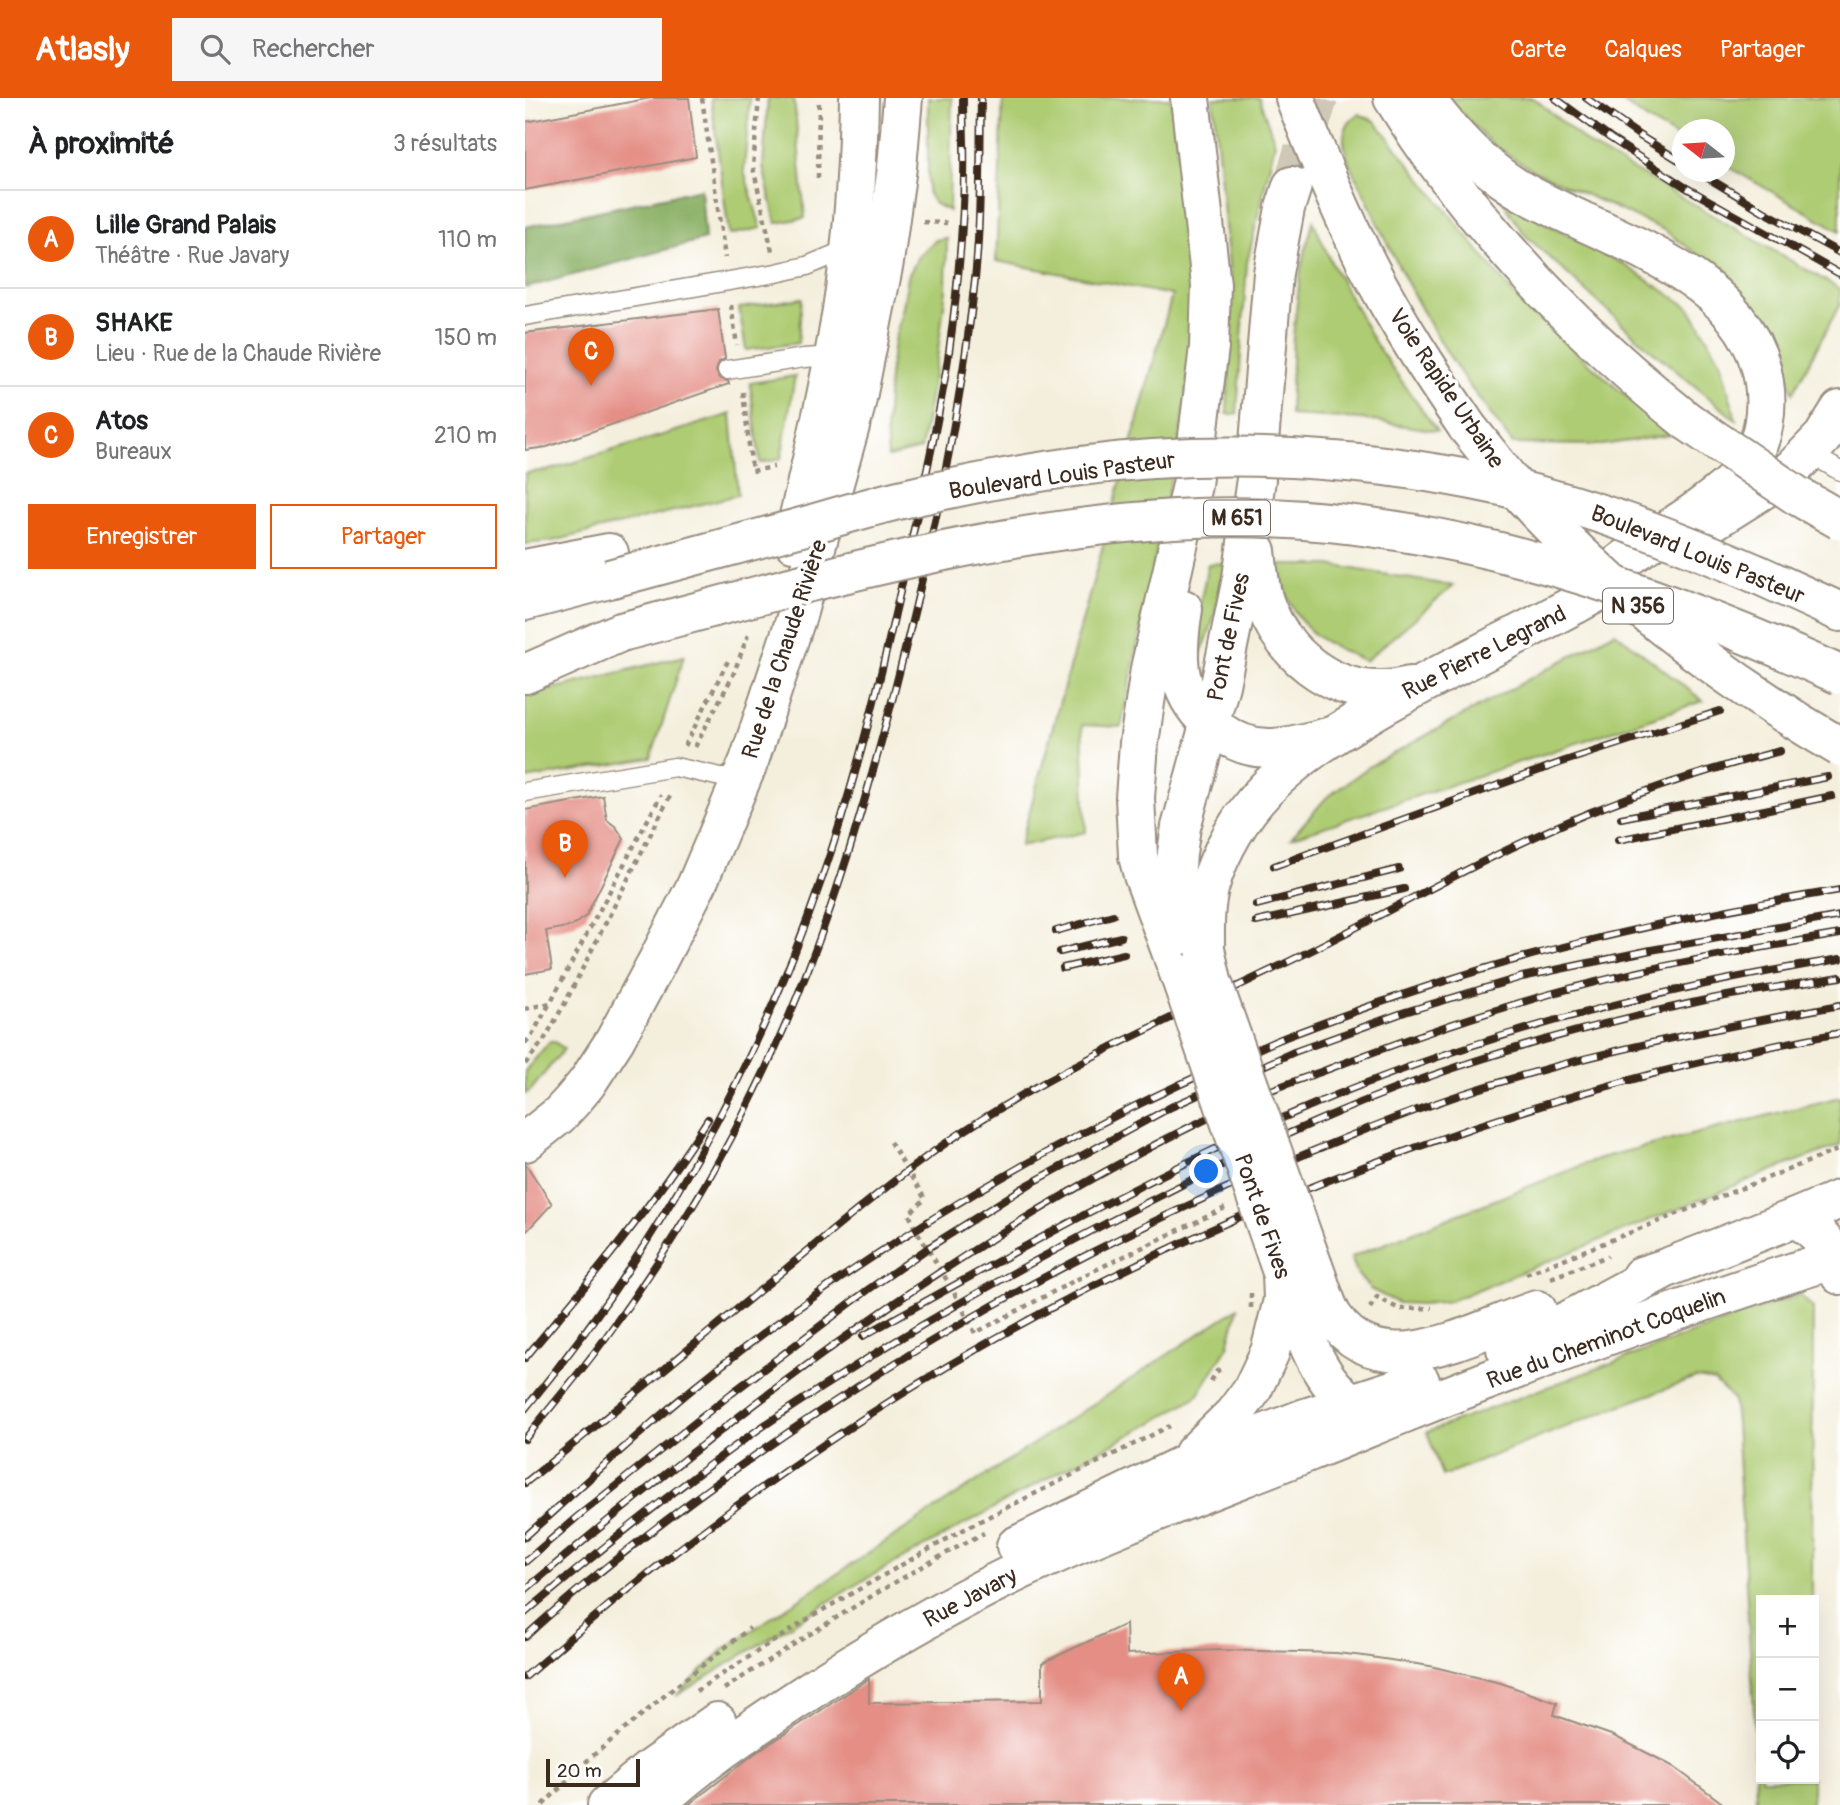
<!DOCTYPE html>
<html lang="fr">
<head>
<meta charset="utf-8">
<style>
  :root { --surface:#fff; --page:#f6f6f6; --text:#202124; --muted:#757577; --line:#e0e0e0; --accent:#ea580c }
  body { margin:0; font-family:Pangolin,sans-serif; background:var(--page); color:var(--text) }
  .controls { position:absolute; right:21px; bottom:21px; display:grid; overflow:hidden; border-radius:0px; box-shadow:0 7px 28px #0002 }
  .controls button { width:63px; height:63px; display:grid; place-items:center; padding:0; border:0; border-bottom:2px solid var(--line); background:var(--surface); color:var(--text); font:35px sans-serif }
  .compass { position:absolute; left:1147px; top:21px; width:63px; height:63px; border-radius:50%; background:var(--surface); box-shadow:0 7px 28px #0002; rotate:287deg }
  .scale { position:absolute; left:21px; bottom:18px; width:94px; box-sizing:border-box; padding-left:7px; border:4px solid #3b2a1e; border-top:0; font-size:19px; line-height:24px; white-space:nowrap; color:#3b2a1e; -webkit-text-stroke:5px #fff; paint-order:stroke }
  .you { position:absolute; left:682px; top:1074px; width:24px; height:24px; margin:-18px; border:5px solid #fff; border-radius:50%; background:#1a73e8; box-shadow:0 0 0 10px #1a73e833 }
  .badge { display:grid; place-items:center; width:46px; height:46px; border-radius:50%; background:var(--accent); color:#fff; font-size:23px; font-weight:700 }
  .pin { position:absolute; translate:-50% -58px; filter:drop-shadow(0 2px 4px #0008) }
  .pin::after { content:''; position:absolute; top:37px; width:24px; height:21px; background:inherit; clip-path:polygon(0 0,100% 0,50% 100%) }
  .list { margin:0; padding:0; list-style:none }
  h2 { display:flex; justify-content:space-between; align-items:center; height:91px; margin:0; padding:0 28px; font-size:30px }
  h2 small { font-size:23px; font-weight:400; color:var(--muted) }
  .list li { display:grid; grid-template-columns:46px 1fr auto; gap:21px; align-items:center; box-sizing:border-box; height:98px; padding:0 28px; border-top:2px solid var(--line) }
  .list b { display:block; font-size:26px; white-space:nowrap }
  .list p { margin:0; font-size:23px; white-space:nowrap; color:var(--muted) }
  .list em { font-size:23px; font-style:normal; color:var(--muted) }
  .actions { display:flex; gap:14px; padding:21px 28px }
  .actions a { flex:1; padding:16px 0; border:2px solid var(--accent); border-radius:0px; text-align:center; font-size:24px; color:var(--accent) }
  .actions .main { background:var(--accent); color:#fff }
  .icon { flex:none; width:38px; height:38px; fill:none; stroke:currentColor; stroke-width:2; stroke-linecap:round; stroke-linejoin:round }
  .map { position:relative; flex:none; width:1315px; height:1707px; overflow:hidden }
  header { display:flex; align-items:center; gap:42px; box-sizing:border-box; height:98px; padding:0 35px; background:var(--accent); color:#fff }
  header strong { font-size:33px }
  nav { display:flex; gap:38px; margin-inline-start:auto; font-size:24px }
  .search { width:490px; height:63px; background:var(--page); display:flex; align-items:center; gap:18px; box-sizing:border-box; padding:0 24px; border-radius:0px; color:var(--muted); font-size:26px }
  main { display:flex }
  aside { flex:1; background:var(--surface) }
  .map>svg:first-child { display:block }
  .green { fill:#aecc73; stroke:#747b48; stroke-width:2 }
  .forest { fill:#8ab065; stroke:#626d42; stroke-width:2 }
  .building { fill:#e48e85 }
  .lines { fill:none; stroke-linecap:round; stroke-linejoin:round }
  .secondary-tunnel { stroke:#cfc8b7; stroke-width:38; stroke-dasharray:38 19; stroke-linecap:butt }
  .service-casing { stroke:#988c7e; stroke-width:21 }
  .tertiary-casing { stroke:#988c7e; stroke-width:42 }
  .secondary-casing { stroke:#988c7e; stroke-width:42 }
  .trunk-casing { stroke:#988c7e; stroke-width:42 }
  .path { stroke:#988c7e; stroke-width:4.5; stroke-dasharray:5 5; stroke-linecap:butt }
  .service { stroke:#fff; stroke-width:18 }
  .tertiary { stroke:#fff; stroke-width:38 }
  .secondary { stroke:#fff; stroke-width:38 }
  .trunk { stroke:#fff; stroke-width:38 }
  .rail-casing { stroke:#3b2a1e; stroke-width:8 }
  .rail { stroke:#fff; stroke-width:5; stroke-dasharray:16; stroke-linecap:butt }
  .secondary-bridge-casing { stroke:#988c7e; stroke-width:42; stroke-linecap:butt }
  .trunk-bridge-casing { stroke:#988c7e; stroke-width:42; stroke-linecap:butt }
  .path-bridge { stroke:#988c7e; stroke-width:4.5; stroke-dasharray:5 5; stroke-linecap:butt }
  .secondary-bridge { stroke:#fff; stroke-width:38 }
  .trunk-bridge { stroke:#fff; stroke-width:38 }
  .labels { text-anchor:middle; stroke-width:7; stroke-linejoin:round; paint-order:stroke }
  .shield { fill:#fff; stroke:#766a62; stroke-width:2 }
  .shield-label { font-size:21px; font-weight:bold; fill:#3b2a1e }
  .street-label { font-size:23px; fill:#3b2a1e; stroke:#fff }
</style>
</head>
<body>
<header>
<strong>Atlasly</strong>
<div class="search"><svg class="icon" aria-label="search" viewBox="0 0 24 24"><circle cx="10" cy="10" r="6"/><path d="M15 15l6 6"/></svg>Rechercher</div>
<nav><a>Carte</a><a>Calques</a><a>Partager</a></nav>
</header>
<main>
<aside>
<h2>À proximité<small>3 résultats</small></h2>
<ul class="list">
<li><span class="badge">A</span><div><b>Lille Grand Palais</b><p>Théâtre · Rue Javary</p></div><em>110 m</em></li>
<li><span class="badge">B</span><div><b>SHAKE</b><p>Lieu · Rue de la Chaude Rivière</p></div><em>150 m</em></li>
<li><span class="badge">C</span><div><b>Atos</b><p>Bureaux</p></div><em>210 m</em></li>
</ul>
<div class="actions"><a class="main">Enregistrer</a><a>Partager</a></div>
</aside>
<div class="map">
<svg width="1315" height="1707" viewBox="0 0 1315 1707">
  <rect width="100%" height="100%" fill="#fff"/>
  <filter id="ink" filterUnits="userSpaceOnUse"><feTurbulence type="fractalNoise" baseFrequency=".0143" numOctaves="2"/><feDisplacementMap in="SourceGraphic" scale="14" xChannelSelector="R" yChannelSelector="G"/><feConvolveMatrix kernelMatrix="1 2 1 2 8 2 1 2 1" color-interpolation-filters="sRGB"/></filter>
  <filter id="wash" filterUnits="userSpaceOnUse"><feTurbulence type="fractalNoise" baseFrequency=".00686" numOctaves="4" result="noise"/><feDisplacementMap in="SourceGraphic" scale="28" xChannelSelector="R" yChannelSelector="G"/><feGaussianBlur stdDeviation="1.57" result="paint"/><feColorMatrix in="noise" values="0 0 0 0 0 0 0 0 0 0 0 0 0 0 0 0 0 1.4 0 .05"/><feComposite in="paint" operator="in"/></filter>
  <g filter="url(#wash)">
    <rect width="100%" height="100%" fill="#f4efdd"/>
    <g class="green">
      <path d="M186,0H225L219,73L236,130L204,137Z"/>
      <path d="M243,0H269L280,120L251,125L238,69Z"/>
      <path d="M403,0H427L424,113L410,106L403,96Z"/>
      <path d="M478,0H646L666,164L669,222L659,316L596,629L557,627L561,734L495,748L647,197L471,163Z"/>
      <path d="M688,0H734L750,45L722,165L712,316H702L706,191Z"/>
      <path d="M923,0H1009L1065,48L1130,84L1315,191V206L1268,295L1253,249L1226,205L1188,168L1139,132L1011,74L969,48L929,8Z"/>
      <path d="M1092,0H1315V133L1200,67L1199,32H1157V42L1124,23Z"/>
      <path d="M834,16L850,23L994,203L1145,337L1077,347L988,346C973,326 958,306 943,286C902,227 869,162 840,97C832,81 819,61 819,42C818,30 825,22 834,16Z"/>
      <path d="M974,98L1024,127L1098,166L1165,210L1196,264L1211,322L1119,246L1000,137Z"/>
      <path d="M788,123L807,166L851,247L912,333L836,321L765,317L768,239L776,170Z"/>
      <path d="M422,140L421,191L412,260L396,351L363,359L361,333L364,279L369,244L378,209L383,178L394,158L411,142Z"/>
      <path d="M277,200L273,245L221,252L214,210Z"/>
      <path d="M270,278L256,361L235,365L225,285Z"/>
      <path d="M206,316L213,397L28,443L0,446V375L24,372Z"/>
      <path d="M699,465C693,503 689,531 671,565L673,516L683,466Z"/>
      <path d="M753,467H805L928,488L840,563C826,556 809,550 796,541C771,525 759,495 753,467Z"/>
      <path d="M1090,534L1178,603L766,740L801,700L845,668Z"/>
      <path d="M159,558L126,660L0,681V598Z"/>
      <path d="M24,944H30L39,951L6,992L0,996V973Z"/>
      <path d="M1315,999V1047L1246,1073L925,1203L897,1206L873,1205L845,1191L833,1177L826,1159L1075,1060Z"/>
      <path d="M1275,1197L1288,1210L1287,1502H1236V1681H1287V1707H1231L1229,1615L1211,1325L1208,1301L1189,1283L1171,1280L1086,1311L917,1378L902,1334L1229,1212Z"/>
      <path d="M713,1210L703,1248L672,1298L629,1324L536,1373L337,1483L151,1598L199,1551Z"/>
    </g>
    <path class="forest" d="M176,91L180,141L0,190V129Z"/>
    <g id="blocks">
      <g class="building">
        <path d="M126,0H164L171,59L0,92V24Z"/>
        <path d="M193,211L200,261L194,264L191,273L194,280L203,283L204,286L22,349L0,352V235Z"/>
        <path d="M78,698L82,722L91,729L99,741L61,818L47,828L21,833L27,871L0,876V712Z"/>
        <path d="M0,1065L27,1106L0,1135Z"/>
        <path d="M601,1526L602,1556L695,1552L811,1555L839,1558L905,1568L976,1585L1032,1605L1029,1617L1089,1638L1134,1661L1149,1669L1200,1707H163L229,1656L344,1581V1605L517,1603V1565Z"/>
      </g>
    </g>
  </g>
  <g filter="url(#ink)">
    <use href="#blocks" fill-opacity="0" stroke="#988c7e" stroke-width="2"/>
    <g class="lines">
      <path class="secondary-tunnel" d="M767,88L794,0"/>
      <defs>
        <g id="service">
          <path d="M0,218L251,175L282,168L325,150"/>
          <path d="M202,272L279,260L309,258L311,262"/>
          <path d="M1284,355L1315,373"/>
          <path d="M0,694L150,669L196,679"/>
        </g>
        <g id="tertiary">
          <path d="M268,444C287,361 308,277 320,192C329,129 333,64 334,0"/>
          <path d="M0,1044L34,1017L47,1003L62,985L90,942L132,864L172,786L224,663L272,517L330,310L359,164L372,69L378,0"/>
        </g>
        <g id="secondary">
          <path d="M1158,442L1253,382L1268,370L1298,339L1315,312"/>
          <path d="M731,453C733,470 734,490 740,506C758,555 804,594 858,592C867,592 876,590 885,588"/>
          <path d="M680,851C680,830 679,808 685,787C695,753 716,717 741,691C771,660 811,635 849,613C924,569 1004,533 1080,490"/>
          <path d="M650,856L648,810L652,755L656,729L695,587L717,480L731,381L748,175L760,110L767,88"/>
          <path d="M788,1168C794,1183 800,1206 808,1219C857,1291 951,1231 1012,1212"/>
          <path d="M1116,1178L1141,1170L1270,1120C1294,1133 1308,1150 1315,1177"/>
          <path d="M760,1183C775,1222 789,1282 828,1305C833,1308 842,1310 848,1312"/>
          <path d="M981,1251L1044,1222L1141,1170"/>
          <path d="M669,1355L709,1316L727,1292L745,1254L758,1202L757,1174"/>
          <path d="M491,1448L658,1367L780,1320L895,1283"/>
          <path d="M82,1707L125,1671L192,1624"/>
          <path d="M130,1707C174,1666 222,1634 272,1601C343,1554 417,1510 494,1473C589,1428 688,1392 786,1353C817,1341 847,1328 877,1316C1020,1259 1164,1206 1310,1161"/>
        </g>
        <g id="trunk">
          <path d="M770,0C792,57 815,112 842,166C871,223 907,277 943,330"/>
          <path d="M868,0C946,125 1048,231 1162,323"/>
          <path d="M900,0C925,35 954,66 990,89C1073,140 1222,170 1239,284C1243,311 1239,342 1223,366C1209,386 1188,400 1168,415C1140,434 1111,452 1085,473C1073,482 1062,495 1051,506"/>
          <path d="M0,471L84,455"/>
          <path d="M1234,477L1315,514"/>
          <path d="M0,503L84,481"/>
          <path d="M658,511C650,561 649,599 693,632C709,644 728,651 748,650C768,649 787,643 806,638"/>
          <path d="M0,576L96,534"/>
          <path d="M654,875L618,777L613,758L610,700L614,645L625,571L667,387L684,249L686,187L665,0"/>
          <path d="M1270,1120L1315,1101"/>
          <path d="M1310,1161L1315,1159"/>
        </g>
      </defs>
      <use href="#service" class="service-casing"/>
      <use href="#tertiary" class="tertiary-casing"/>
      <use href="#secondary" class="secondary-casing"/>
      <use href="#trunk" class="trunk-casing"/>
      <g class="path">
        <path d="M177,0L200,160"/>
        <path d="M234,0L228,69L247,153"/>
        <path d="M293,80L294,0"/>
        <path d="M398,124L422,125"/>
        <path d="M206,207L212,247"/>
        <path d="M218,294L227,373L249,369"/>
        <path d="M160,648L205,559"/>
        <path d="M170,649L208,577L223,537"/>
        <path d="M0,911L25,905L136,697"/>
        <path d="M0,945L7,937L25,905"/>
        <path d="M0,966L19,942L40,905L147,694"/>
        <path d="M365,1044L400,1101L384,1116L390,1130L426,1189L450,1235L564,1175L700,1110"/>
        <path d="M1001,1176L1315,1051"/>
        <path d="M1026,1180L1083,1158"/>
        <path d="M845,1210L852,1199L874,1211L907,1210"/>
        <path d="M686,1283L692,1273L699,1270"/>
        <path d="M199,1591C284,1536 369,1482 459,1435"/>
        <path d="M171,1593L289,1517L443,1429L645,1328"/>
        <path d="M18,1707L64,1661L150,1589L225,1530"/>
      </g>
      <use href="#service" class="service"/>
      <use href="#tertiary" class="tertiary"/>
      <use href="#secondary" class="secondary"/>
      <use href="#trunk" class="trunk"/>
      <defs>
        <g id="rail">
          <path d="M1030,0L1085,40L1160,89L1315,176"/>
          <path d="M1061,0L1115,38L1157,64"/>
          <path d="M1173,74L1238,113L1315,155"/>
          <path d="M1096,720L1303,679"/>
          <path d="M1093,742L1307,698"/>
          <path d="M749,768L1040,663L1195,613"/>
          <path d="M731,807L874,771"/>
          <path d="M731,824L879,791"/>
          <path d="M531,833L588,817"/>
          <path d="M535,854L596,839"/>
          <path d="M538,870L599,856"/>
          <path d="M338,1238C480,1159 622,1079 771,1014C944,938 1129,891 1315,861"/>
          <path d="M0,1260C65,1183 129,1106 183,1021"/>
          <path d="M0,1311C129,1154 230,975 296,783C331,683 356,579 379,476C395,402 413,329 424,254C432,196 438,137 439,78C440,52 438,26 438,0"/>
          <path d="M0,1341C27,1307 56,1274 81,1239C138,1160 189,1078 231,991C289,873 328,748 362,622C400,477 434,330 450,181C456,121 455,61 456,0"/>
          <path d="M0,1385C88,1315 174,1242 262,1170C313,1128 364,1085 418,1047C527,971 651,919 769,861C868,812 964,756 1066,714C1128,689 1191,669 1255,653"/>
          <path d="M0,1439C63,1382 125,1324 192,1271C317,1172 453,1088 596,1015C634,996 672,978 711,961C729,953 747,944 766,937C850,905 935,876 1022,853C1119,828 1216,808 1315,792"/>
          <path d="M0,1464L52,1419L207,1295L344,1191L403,1150L503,1087L646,1009L769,954L880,914L997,879L1126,852L1315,818"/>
          <path d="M0,1492C221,1305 453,1126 717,1004C744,992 773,982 801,972C878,942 956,915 1036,893C1128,868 1221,852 1315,836"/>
          <path d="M0,1515C76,1451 153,1388 234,1331C357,1247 486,1173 619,1106C720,1054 824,1005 932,969C1012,942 1094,921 1176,903C1222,893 1269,887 1315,879"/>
          <path d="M0,1539C67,1477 141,1421 215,1368C385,1247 567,1146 759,1065C823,1038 887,1012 953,991C1072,953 1193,930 1315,907"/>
          <path d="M0,1579C139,1456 290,1344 452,1251C589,1172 734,1106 884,1052C1024,1001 1168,961 1315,935"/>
        </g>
      </defs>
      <use href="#rail" class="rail-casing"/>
      <use href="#rail" class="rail"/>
      <defs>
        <g id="secondary-bridge">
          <path d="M680,851L687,883L788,1168"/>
          <path d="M654,875L757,1174"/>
        </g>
        <g id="trunk-bridge">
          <path d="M1162,323L1271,397L1315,422"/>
          <path d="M943,330C961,352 978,375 996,396C1027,431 1061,462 1095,493C1165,553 1235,603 1315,649"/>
          <path d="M84,481C151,463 217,445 284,427C318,417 353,406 387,399C466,381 547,366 628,361C743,354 863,363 976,388C1065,408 1150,441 1234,477"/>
          <path d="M96,534C285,484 474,428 671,420C896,411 1113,486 1315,577"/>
        </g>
      </defs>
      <use href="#secondary-bridge" class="secondary-bridge-casing"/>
      <use href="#trunk-bridge" class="trunk-bridge-casing"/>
      <path class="path-bridge" d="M726,1210V1192"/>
      <use href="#secondary-bridge" class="secondary-bridge"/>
      <use href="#trunk-bridge" class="trunk-bridge"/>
    </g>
  </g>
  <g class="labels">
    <g class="shield">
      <rect x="679" y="402.5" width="66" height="35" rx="5"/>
      <rect x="1078" y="490.5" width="70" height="35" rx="5"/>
    </g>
    <g class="shield-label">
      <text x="712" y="427">M 651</text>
      <text x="1113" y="515">N 356</text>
    </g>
    <g class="street-label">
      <text transform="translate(922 290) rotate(56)" y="8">Voie Rapide Urbaine</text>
      <text transform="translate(537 377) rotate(-8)" y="8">Boulevard Louis Pasteur</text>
      <text transform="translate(1173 456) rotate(22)" y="8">Boulevard Louis Pasteur</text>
      <text transform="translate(703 539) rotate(-78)" y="8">Pont de Fives</text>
      <text transform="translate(259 551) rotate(-72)" y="8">Rue de la Chaude Rivière</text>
      <text transform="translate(959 554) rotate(-27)" y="8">Rue Pierre Legrand</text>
      <text transform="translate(738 1118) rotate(71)" y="8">Pont de Fives</text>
      <text transform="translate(1081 1240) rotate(-20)" y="8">Rue du Cheminot Coquelin</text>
      <text transform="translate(445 1499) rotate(-28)" y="8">Rue Javary</text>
    </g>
  </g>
</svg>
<div class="controls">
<button>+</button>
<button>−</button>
<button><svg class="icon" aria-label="locate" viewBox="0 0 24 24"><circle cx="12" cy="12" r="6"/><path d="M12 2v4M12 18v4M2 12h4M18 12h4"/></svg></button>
</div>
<svg class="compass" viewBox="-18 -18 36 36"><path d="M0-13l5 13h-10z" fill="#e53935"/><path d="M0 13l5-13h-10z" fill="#757577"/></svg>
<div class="scale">20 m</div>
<div class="you"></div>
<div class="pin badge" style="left:656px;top:1613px">A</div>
<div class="pin badge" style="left:40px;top:780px">B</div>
<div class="pin badge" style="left:66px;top:288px">C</div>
</div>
</main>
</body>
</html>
